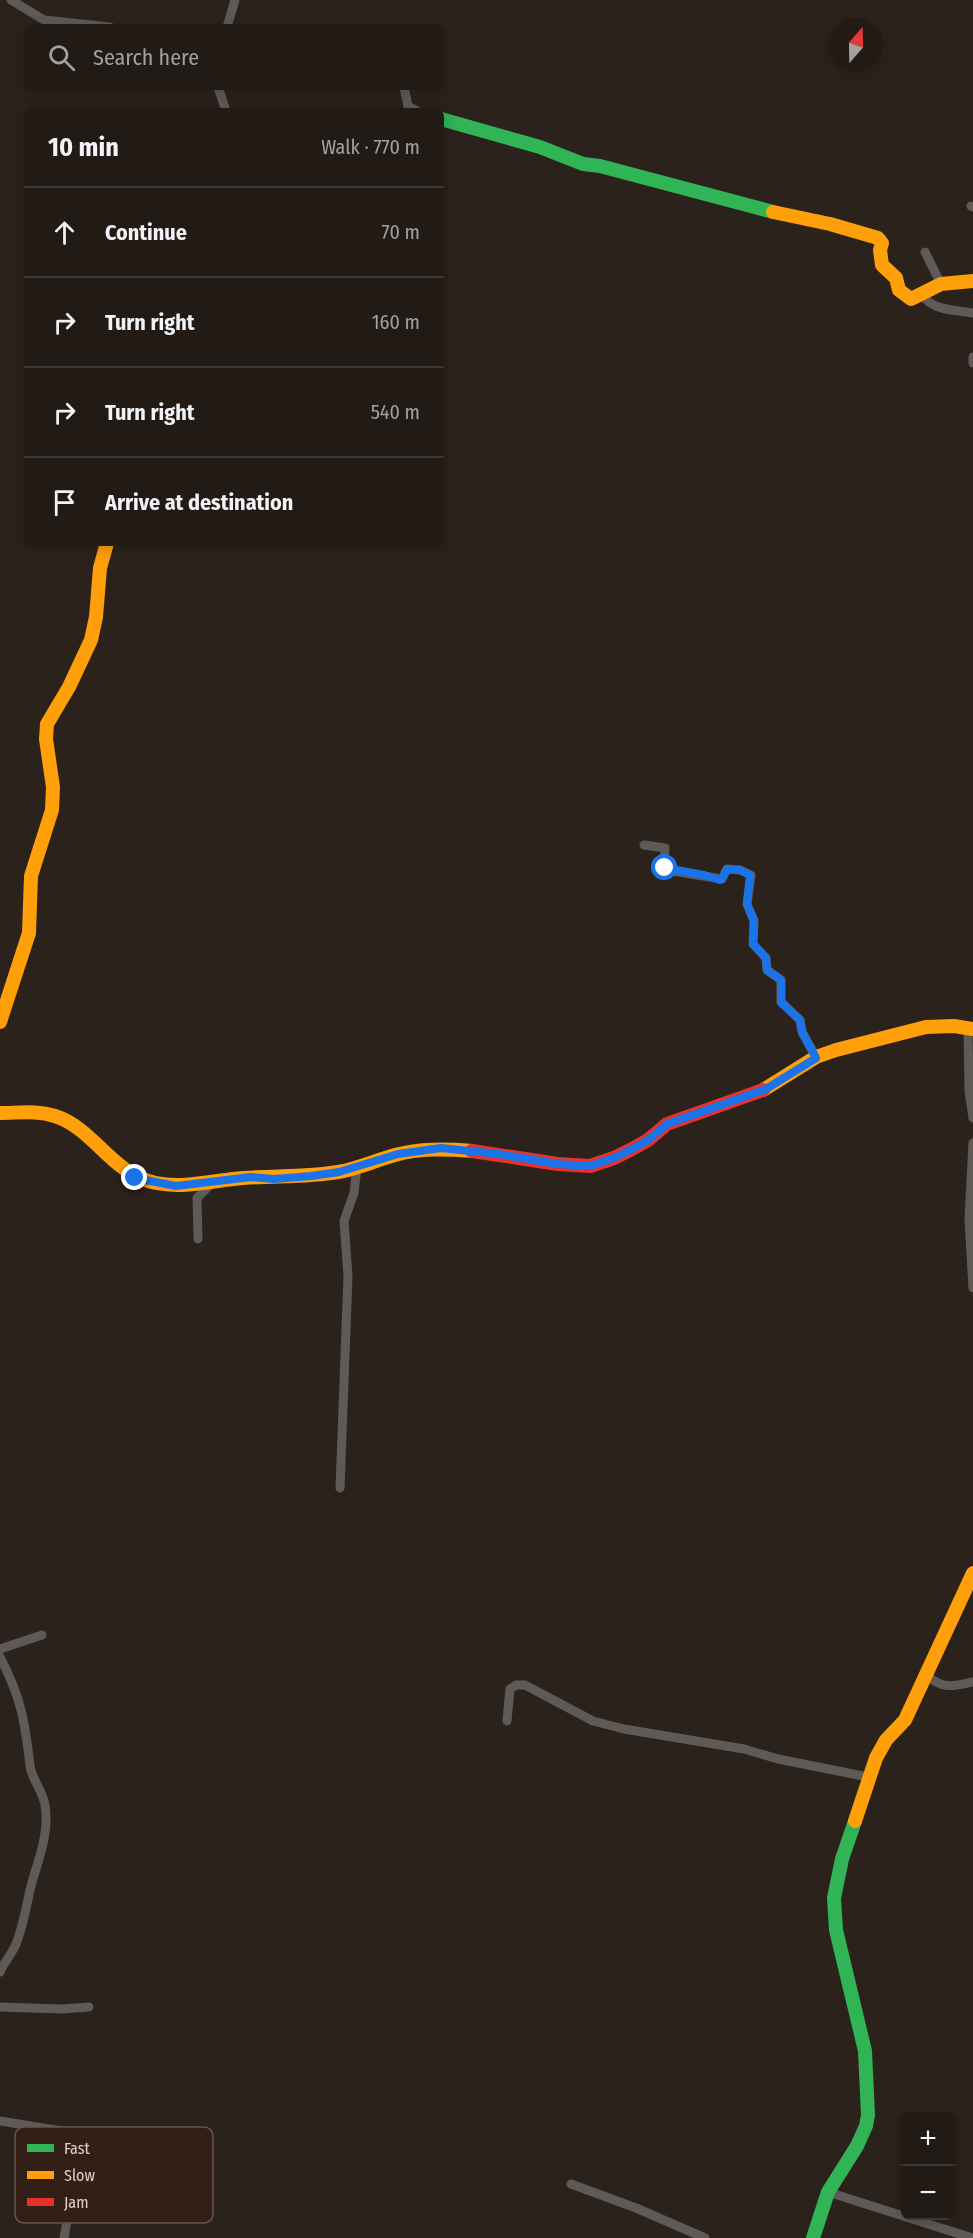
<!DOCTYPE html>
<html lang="en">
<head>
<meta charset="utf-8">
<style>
  :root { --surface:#211a15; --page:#29231e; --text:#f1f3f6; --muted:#a2a1a0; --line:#3e3834 }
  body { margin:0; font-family:"Fira Sans Condensed",sans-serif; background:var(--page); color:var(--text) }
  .controls { position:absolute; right:18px; bottom:18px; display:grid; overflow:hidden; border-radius:9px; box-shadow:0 3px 15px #0003 }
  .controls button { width:54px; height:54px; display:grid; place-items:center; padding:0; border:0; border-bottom:2px solid var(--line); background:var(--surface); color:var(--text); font:30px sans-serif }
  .compass { position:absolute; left:829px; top:18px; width:54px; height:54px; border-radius:50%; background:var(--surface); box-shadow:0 3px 15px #0003; rotate:20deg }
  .stop { position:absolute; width:18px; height:18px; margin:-14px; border:4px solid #1a73e8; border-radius:50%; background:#fff }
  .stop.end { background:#1a73e8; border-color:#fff; box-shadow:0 2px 6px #0008 }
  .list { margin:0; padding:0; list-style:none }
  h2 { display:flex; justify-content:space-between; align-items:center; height:78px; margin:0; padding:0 24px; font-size:26px }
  h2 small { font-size:20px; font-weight:400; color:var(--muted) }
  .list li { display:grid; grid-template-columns:39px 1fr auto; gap:18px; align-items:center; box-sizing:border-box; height:90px; padding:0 24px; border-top:2px solid var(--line) }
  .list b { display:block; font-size:22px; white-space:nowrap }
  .list em { font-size:20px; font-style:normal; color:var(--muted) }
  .icon { flex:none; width:33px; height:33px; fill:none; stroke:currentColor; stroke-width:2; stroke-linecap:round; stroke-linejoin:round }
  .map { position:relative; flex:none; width:973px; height:2238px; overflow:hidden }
  .search { position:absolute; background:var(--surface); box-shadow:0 3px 15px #0003; left:24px; top:24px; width:420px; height:66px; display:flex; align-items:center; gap:15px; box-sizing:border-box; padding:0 21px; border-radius:9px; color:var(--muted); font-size:22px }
  .panel { position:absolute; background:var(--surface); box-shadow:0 3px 15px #0003; left:24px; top:108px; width:420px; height:438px; border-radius:9px }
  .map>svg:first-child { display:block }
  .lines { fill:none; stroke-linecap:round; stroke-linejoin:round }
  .street { stroke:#5e5a58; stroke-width:9 }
  .fast { stroke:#30b455; stroke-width:14 }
  .slow { stroke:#ff9f0a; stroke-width:14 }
  .jam { stroke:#e5322d; stroke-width:14 }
  .route { stroke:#1a73e8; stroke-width:8 }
  .key { fill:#322016; stroke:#65554c; stroke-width:1.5 }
  .key-label { font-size:16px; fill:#ddd0ca }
</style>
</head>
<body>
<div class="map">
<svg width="973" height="2238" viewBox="0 0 973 2238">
  <rect width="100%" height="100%" fill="#2c221c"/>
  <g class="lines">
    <g class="street">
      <path d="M11,0L44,20L110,27"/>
      <path d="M227,27L235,0"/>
      <path d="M218,87L226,111"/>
      <path d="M404,87L408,106L417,111"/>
      <path d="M971,206L973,207"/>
      <path d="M925,252L941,284"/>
      <path d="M922,295C933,311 956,310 973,313"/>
      <path d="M973,357V363"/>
      <path d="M644,845L665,848L664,865L666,870L722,879L727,869L740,870L751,875L747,904L754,921L753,944L766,958L767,970L781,980V1002L800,1020L802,1032L816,1057"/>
      <path d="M968,1029L969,1091L973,1118"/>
      <path d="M973,1143L969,1219L973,1288"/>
      <path d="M198,1239L197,1198L214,1181"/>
      <path d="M340,1488L348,1276L344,1221L354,1193L357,1167"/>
      <path d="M0,1649L42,1635"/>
      <path d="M0,1657C21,1697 25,1722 30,1766C32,1780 43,1791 45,1805C50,1835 37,1862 30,1890C26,1908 23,1927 16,1944C12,1954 4,1962 0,1972"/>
      <path d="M926,1675C944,1690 952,1686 973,1682"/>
      <path d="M507,1721L510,1689L516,1685H525L593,1721L624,1729L744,1749L778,1759L868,1777"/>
      <path d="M0,2007L62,2009L89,2007"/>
      <path d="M0,2121L92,2136"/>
      <path d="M62,2163C58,2173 51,2188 56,2198C59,2205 65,2209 68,2215L64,2238"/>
      <path d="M571,2184L636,2208L705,2238"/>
      <path d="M828,2192L972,2238"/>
    </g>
    <g class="fast">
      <path d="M441,119L540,147L583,164L600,166L773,212"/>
      <path d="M813,2238L828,2192L857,2146L866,2126L868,2115L865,2051L836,1930L834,1898L842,1859L855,1821"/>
    </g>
    <g class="slow">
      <path d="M773,212L830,224L878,238L882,243L880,250L882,265L896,278L899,290L911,299L941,284L973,281"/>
      <path d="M0,1022L29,933L31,876L52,810L53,787L46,739L47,724L69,687L91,640L96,617L100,568L107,543"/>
      <path d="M763,1090L816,1057L836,1050L926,1027L954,1026L973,1029"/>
      <path d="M0,1113C18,1113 37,1110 55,1116C95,1129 111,1174 156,1183C181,1188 207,1182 233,1179C268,1175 303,1178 338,1172C357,1169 376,1160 395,1155C420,1148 446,1149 472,1151"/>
      <path d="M855,1821L876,1758L886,1740L905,1720L973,1573"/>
    </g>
    <path class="jam" d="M472,1151L558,1164L590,1166L614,1158L634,1148L648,1140L667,1124L763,1090"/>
  </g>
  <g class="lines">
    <path class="route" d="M135,1178L176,1186L251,1177L274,1179L311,1176L339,1172L398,1154L441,1148L498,1154L558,1164L590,1166L614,1158L634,1148L648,1140L667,1124L766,1089L816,1058L802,1032L800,1020L781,1002V980L767,970L766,958L753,944L754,921L747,904L750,875L740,870L727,869L722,879L720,880L704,875L665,868"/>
  </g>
  <rect x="15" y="2127" width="198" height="96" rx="9" class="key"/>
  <rect x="27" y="2144" width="27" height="8" fill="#30b455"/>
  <rect x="27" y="2171" width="27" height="8" fill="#ff9f0a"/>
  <rect x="27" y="2198" width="27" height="8" fill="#e5322d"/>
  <g class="key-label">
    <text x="64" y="2154">Fast</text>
    <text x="64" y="2181">Slow</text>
    <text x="64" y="2208">Jam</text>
  </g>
</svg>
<div class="controls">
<button>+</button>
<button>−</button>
</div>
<svg class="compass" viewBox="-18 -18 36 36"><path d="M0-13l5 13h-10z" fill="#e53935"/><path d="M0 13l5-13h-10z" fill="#a2a1a0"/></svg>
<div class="stop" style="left:665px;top:868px"></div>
<div class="stop end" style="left:135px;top:1178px"></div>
<div class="search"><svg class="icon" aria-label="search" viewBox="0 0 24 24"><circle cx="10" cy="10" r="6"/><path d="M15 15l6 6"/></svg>Search here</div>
<section class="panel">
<h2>10 min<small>Walk · 770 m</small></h2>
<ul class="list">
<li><svg class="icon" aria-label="ahead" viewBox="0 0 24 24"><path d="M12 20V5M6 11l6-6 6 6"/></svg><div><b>Continue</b></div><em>70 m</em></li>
<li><svg class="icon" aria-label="right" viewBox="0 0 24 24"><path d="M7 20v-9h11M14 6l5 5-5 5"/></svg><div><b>Turn right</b></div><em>160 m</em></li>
<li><svg class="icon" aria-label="right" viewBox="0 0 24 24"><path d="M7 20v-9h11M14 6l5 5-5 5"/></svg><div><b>Turn right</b></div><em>540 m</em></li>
<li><svg class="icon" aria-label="arrive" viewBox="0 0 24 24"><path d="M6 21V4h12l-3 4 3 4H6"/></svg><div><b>Arrive at destination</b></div></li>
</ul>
</section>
</div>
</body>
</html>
